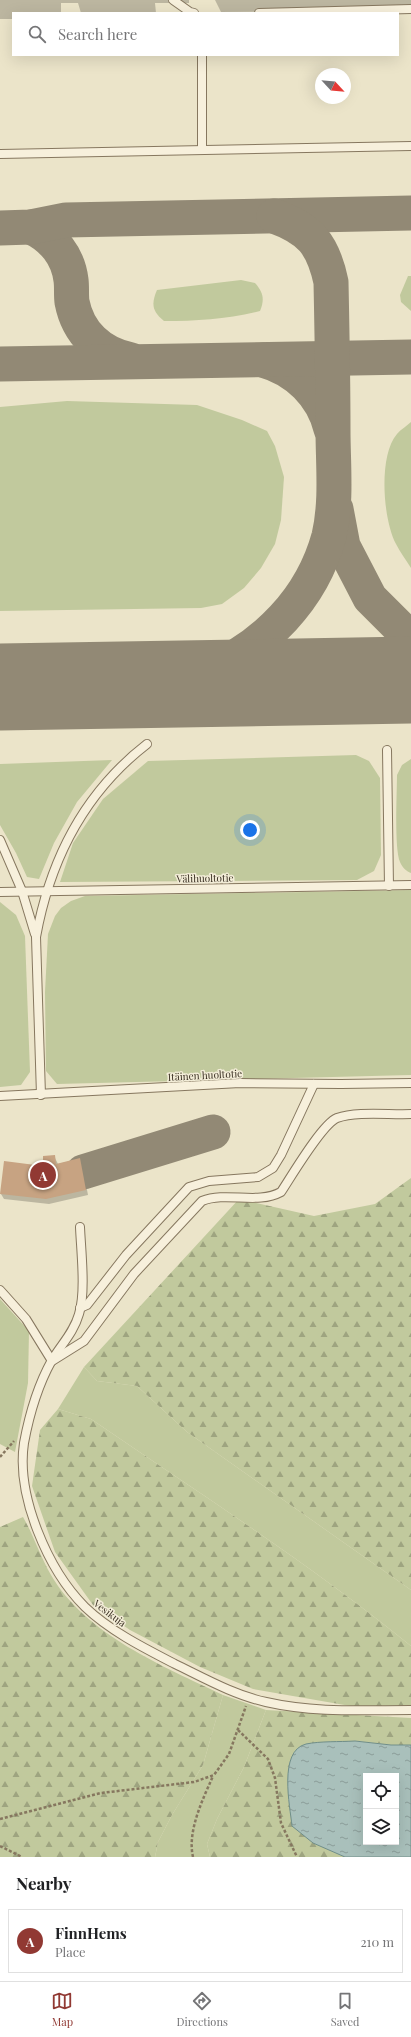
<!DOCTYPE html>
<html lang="en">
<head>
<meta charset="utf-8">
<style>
  :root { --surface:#fff; --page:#f6f6f6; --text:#202124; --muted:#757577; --line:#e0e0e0; --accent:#913933 }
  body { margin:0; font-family:"Playfair Display",serif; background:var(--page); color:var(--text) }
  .controls { position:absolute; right:12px; bottom:12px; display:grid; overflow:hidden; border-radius:0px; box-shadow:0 4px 16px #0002 }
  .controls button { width:36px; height:36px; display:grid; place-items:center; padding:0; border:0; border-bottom:1px solid var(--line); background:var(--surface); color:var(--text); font:20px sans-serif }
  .compass { position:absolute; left:315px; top:68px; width:36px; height:36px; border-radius:50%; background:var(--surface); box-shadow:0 4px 16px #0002; rotate:116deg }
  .you { position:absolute; left:250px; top:830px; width:14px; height:14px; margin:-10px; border:3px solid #fff; border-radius:50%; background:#1a73e8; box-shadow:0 0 0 6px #1a73e833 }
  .badge { display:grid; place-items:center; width:26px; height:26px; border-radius:50%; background:var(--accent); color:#fff; font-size:13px; font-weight:700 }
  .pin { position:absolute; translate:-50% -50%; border:2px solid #fff; box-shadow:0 1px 4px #0006 }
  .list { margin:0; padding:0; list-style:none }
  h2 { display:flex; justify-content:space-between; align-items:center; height:52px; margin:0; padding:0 16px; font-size:17px }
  h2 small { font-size:13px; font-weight:400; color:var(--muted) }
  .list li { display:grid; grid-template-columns:26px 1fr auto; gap:12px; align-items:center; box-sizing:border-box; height:64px; margin:0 8px 8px; padding:0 8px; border:1px solid var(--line); border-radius:0px }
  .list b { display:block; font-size:15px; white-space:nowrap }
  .list p { margin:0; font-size:13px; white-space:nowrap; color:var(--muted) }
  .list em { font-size:13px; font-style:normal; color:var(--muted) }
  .icon { flex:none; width:22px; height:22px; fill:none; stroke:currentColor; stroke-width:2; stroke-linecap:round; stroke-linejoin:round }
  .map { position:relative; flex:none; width:411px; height:1857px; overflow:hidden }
  .search { position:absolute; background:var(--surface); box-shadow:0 4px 16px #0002; left:12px; right:12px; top:12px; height:44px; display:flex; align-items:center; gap:10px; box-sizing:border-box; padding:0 14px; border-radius:0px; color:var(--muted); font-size:15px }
  .sheet { height:124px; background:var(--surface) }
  nav { display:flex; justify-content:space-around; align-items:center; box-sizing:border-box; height:56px; border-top:1px solid var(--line); background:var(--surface); font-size:11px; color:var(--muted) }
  nav a { display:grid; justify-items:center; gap:2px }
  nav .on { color:var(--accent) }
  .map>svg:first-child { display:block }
  .green { fill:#c1c99d }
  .forest { fill:url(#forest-firs) }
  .water { fill:url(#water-ripples); stroke:#708e89; fill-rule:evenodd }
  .shadow { fill:#0003 }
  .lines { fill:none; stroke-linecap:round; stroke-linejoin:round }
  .taxiway { stroke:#928975; stroke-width:35 }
  .runway { stroke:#928975; stroke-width:87 }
  .building { fill:#c7a382 }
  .service-casing { stroke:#86775f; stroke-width:10 }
  .path { stroke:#86775f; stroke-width:2.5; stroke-dasharray:3 2; stroke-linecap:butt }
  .service { stroke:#f7f0dc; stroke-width:8 }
  .labels { text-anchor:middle; stroke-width:3; stroke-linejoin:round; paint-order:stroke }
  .street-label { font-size:10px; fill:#382e21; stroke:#f3edd8 }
</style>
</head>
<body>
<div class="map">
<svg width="411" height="1857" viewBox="0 0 411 1857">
  <defs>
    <pattern id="forest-firs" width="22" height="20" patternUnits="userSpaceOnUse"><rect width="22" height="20" fill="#c1c99d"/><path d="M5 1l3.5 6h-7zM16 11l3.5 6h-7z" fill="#9ea480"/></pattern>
    <pattern id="water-ripples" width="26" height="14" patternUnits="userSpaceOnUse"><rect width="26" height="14" fill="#a9c0bb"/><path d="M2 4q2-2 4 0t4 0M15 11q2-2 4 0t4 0" fill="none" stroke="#8b9c98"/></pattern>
  </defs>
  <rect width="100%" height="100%" fill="#ebe4c9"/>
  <g class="green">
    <path d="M408,276H411V311L401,302L400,295Z"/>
    <path d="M241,280L255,283C263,292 265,299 260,311C228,319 197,321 164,321C152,311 151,304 157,290Z"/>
    <path d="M67,401L197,405L242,420L267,431L275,446L284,477L281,520L275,544L261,568L244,588L222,604L201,608L0,611V407Z"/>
    <path d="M411,422V568C406,560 400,552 396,544C383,520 378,456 397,434C401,429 407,426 411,422Z"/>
    <path d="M356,755L369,761L380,778L381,855L374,871L357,880L60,882L73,843L103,799L148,761Z"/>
    <path d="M411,759V873C406,871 402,867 400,862C394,848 397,793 397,775L402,765Z"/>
    <path d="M112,760L77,802L54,843L39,879L27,877L16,853L0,825V764Z"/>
    <path d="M411,890V1075L57,1084L46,1071L45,992L48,934L55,916L61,908L71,901L85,896Z"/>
    <path d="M0,902L16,915L25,936L30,1072L21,1085L0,1087Z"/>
    <path d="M0,1299L29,1331L28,1383L15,1452L0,1444Z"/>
    <path d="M84,1367L97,1381L137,1386L187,1432L411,1590V1646C310,1564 199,1493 91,1419L58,1409Z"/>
    <path d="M223,1695L266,1710L244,1767L217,1819L207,1844L210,1857H155L158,1842L172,1815L203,1765Z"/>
  </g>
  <g class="forest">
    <path d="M411,1178V1590L187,1432L137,1386L97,1381L84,1367L239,1199L314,1216L375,1204Z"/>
    <path d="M58,1409L91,1419C199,1493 310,1564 411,1646V1707H356L253,1689L200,1667L130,1630L93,1605L55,1552L32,1486L40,1430Z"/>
    <path d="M23,1517C34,1536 40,1556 51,1575C86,1635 163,1666 223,1695L203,1765L172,1815L158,1842L155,1857H0V1527Z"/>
    <path d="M266,1710L411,1718V1745H391L355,1741L332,1850L345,1857H210L207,1844L217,1819L244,1767Z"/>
  </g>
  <path class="water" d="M355,1741L391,1745H411V1857H345L313,1843L292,1826C290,1806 278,1751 306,1744C321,1741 339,1742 355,1741ZM366,1776H396V1842H366Z"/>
  <g class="shadow">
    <path d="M0,0H189V3H155L156,13H81L78,3H61V13H13V19H0Z"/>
    <path d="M215,0H411V10L221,12Z"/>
    <path d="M54,1156L58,1164L79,1159L82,1164L88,1195L49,1204L4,1199L1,1194L44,1168Z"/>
  </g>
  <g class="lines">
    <g class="taxiway">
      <path d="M31,227C53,237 68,256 71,280C72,287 71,295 72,302C78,333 100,354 131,360"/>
      <path d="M0,228L31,227L66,220L411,213"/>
      <path d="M263,360C296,369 323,395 331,429"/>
      <path d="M0,364L411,357"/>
      <path d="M336,509L343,546L370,598L411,639"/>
      <path d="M168,683C180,679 193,676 205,672C265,647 312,599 329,536C337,501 333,465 333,430C333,381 332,331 331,282C323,244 310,229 274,216"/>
      <path d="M83,1172L213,1132"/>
    </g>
    <path class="runway" d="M0,687L411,680"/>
  </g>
  <path class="building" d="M55,1155L56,1164L80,1158L86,1190L46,1199L0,1194L4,1161L43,1166V1156Z"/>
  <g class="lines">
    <defs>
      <g id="service">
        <path d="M173,0L190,12L194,13"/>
        <path d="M259,13L411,9"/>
        <path d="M202,55V150"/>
        <path d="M0,154L411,146"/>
        <path d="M387,750L389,886"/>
        <path d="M0,840L22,891L35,934"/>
        <path d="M0,892L411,885"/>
        <path d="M41,1095L36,937C50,860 85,792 147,744"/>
        <path d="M0,1096L240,1083L341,1084L411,1083"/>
        <path d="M80,1227C81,1251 86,1292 79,1314C74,1332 61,1345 52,1360C38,1385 29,1416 24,1443C16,1496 48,1570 85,1607C110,1631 144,1648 175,1664C204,1678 234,1695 266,1702C314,1713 363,1710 411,1710"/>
        <path d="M0,1290L26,1319L52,1361L84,1341L134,1274L202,1201C227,1191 257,1205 281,1192C291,1177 322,1124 337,1118C357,1111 389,1115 411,1114"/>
        <path d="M80,1308L87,1305L126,1255L189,1187L209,1181L258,1177L273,1168L281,1155L314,1084"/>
      </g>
    </defs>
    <use href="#service" class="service-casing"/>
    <g class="path">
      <path d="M0,1457L14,1441"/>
      <path d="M238,1730L268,1759L275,1778L281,1823L297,1857"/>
      <path d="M0,1819L101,1793L194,1782L214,1775L229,1754L246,1706"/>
      <path d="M0,1846L22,1857"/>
      <path d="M193,1857C187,1831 203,1799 213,1776"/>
    </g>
    <use href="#service" class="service"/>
  </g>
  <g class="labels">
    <g class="street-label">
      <text transform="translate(205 878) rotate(-1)" y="4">Välihuoltotie</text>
      <text transform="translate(205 1075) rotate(-3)" y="4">Itäinen huoltotie</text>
      <text transform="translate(110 1613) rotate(37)" y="4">Vesikuja</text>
    </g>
  </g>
</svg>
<div class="controls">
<button><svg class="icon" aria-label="locate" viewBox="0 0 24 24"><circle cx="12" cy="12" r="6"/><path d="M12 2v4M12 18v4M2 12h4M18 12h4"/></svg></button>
<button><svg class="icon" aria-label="layers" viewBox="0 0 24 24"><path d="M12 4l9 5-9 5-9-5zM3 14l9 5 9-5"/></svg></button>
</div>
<svg class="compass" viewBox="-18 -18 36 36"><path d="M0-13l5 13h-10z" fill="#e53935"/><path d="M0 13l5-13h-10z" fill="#757577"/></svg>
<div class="you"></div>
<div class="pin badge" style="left:43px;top:1175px">A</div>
<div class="search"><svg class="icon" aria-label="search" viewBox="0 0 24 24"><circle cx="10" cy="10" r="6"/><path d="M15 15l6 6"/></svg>Search here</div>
</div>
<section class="sheet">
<h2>Nearby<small></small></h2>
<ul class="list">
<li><span class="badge">A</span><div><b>FinnHems</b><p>Place</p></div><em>210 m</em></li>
</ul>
</section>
<nav>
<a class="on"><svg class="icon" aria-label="map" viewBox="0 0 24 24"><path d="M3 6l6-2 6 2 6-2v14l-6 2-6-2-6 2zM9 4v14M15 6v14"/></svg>Map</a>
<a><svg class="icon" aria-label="directions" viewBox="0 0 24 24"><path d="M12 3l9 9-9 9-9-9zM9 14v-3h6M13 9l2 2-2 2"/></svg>Directions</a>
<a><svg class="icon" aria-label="saved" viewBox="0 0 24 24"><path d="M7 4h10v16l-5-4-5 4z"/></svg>Saved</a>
</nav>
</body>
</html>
